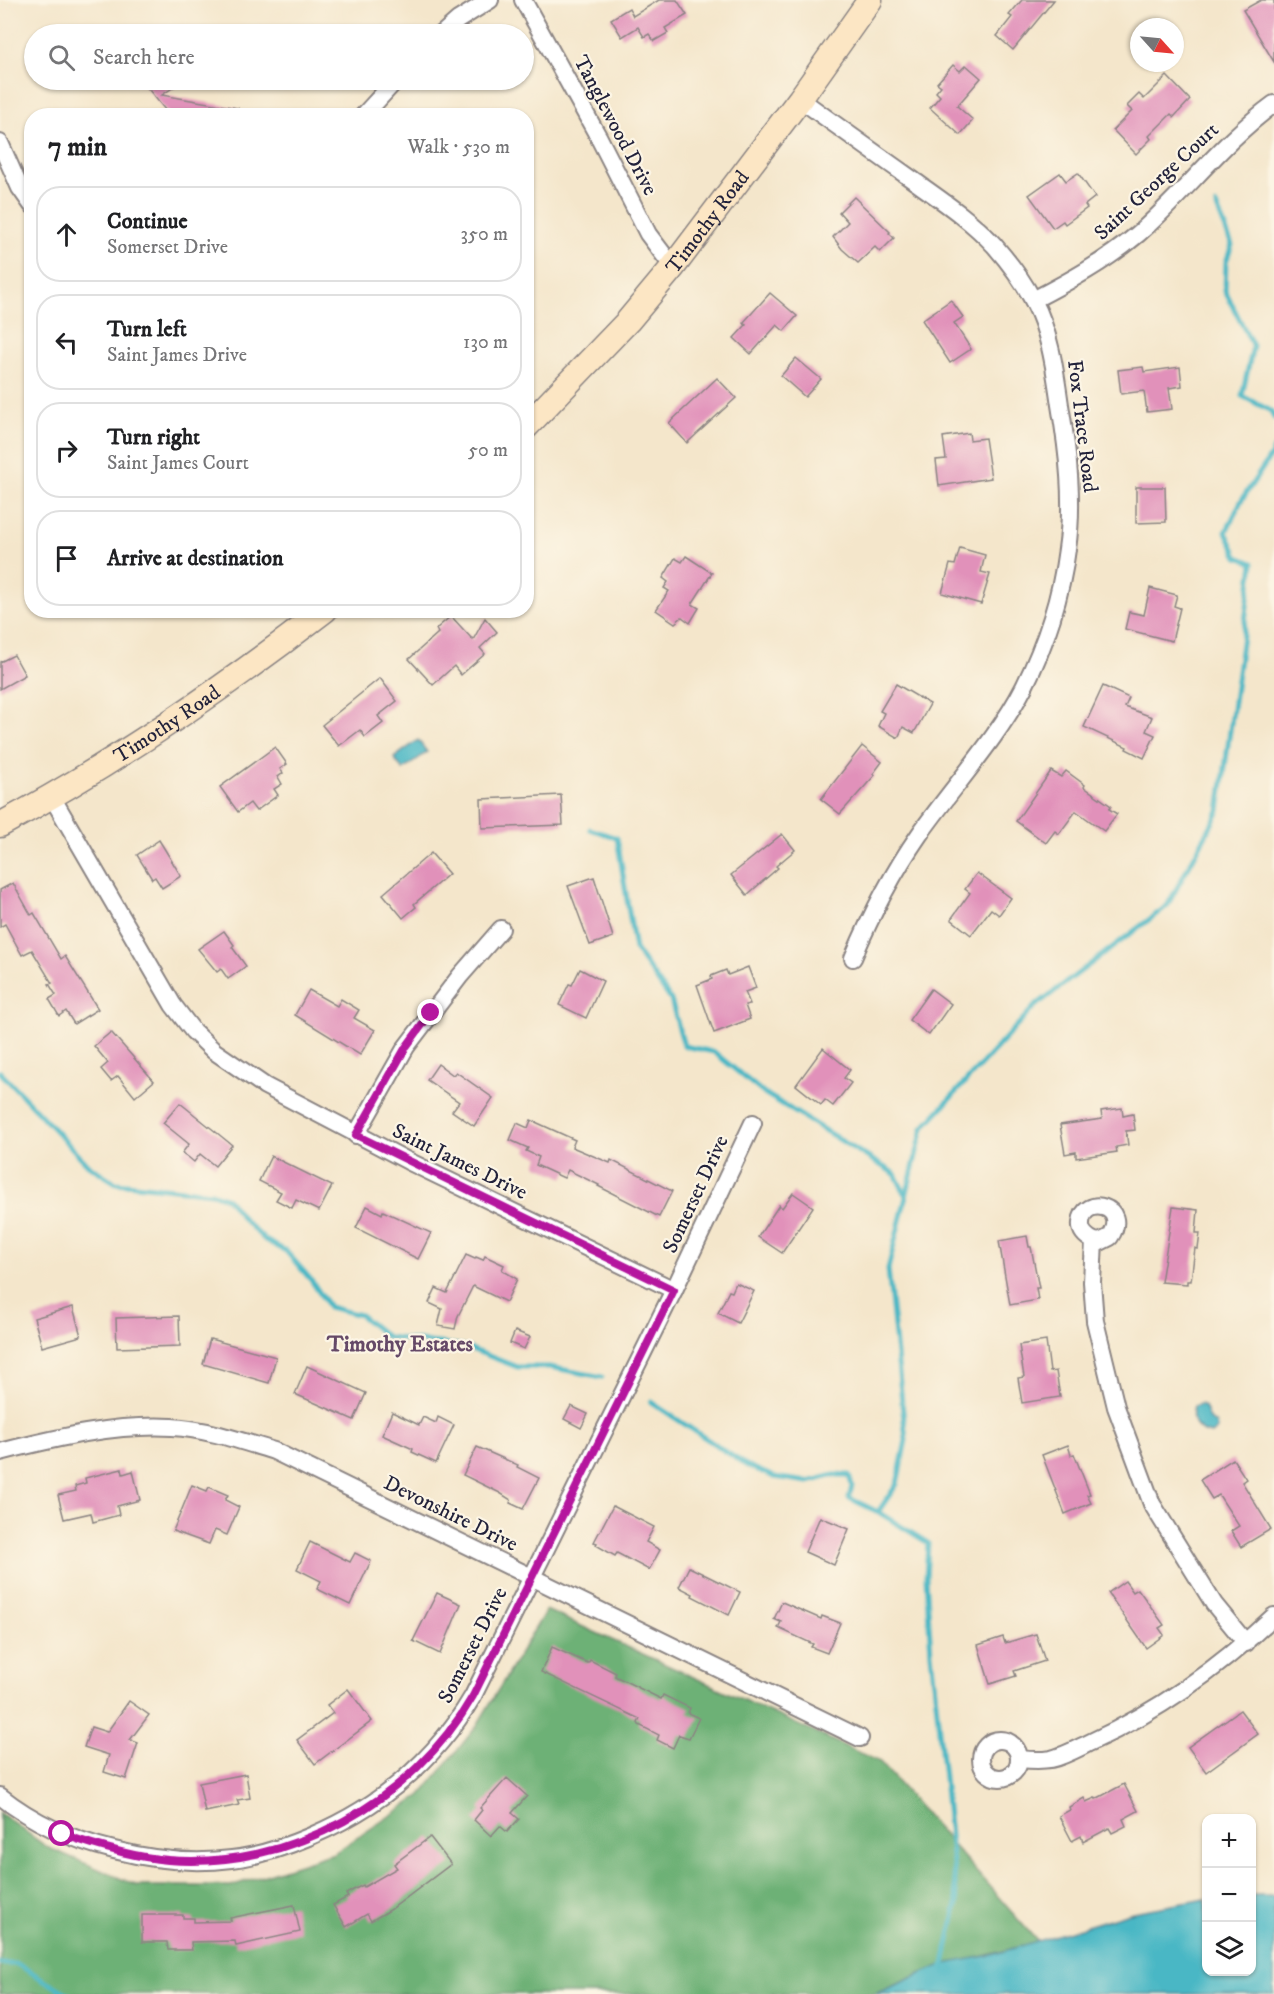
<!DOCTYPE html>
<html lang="en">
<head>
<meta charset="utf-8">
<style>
  :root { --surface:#fff; --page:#f6f6f6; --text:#202124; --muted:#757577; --line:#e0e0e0 }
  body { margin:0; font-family:"IM FELL DW Pica",serif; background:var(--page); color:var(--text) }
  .controls { position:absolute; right:18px; bottom:18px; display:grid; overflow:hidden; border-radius:12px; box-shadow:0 2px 4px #0004 }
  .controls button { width:54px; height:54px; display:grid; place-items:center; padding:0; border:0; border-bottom:2px solid var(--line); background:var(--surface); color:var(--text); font:30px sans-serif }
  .compass { position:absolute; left:1130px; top:18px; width:54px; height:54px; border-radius:50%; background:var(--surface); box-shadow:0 2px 4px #0004; rotate:117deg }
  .stop { position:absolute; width:18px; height:18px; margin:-14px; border:4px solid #b5179e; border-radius:50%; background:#fff }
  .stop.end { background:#b5179e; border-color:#fff; box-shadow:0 2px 6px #0008 }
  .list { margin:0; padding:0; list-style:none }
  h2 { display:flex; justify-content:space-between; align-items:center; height:78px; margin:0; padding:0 24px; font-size:26px }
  h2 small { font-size:20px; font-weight:400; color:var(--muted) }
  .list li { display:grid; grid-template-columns:39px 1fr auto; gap:18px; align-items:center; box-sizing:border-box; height:96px; margin:0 12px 12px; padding:0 12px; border:2px solid var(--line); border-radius:24px }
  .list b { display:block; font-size:22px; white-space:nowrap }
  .list p { margin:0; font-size:20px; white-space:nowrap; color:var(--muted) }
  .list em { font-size:20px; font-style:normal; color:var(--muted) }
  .icon { flex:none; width:33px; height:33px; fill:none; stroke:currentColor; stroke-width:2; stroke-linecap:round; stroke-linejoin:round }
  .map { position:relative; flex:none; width:1274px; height:1994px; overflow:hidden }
  .search { position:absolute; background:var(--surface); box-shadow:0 2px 4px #0004; left:24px; top:24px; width:510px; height:66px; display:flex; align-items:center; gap:15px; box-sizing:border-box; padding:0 21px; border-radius:33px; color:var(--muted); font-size:22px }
  .panel { position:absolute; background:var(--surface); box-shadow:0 2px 4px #0004; left:24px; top:108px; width:510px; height:510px; border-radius:24px }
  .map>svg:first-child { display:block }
  .forest { fill:#6db176; stroke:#486a58; stroke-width:1.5 }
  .water { fill:#4ab7c5; stroke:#366c80; stroke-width:1.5 }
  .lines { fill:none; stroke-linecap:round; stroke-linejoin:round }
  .stream { stroke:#4ab7c5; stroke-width:5 }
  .building { fill:#e191ba }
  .street-casing { stroke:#8b8483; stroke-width:20 }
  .secondary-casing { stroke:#8b8483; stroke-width:27 }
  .street { stroke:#fff; stroke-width:16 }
  .secondary { stroke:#fce6c4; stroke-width:24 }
  .route { stroke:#b5179e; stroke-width:8 }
  .labels { text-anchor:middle; stroke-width:4.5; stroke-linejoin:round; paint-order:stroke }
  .street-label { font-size:21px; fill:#22223b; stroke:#fcf5e5 }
  .neighbourhood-label { font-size:22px; font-weight:bold; fill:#654967; stroke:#fcf5e5 }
</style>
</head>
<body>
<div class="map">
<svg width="1274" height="1994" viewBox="0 0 1274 1994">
  <rect width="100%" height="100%" fill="#fcf5e5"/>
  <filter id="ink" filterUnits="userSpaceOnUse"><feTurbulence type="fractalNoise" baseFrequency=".0167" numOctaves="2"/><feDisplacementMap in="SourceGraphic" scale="12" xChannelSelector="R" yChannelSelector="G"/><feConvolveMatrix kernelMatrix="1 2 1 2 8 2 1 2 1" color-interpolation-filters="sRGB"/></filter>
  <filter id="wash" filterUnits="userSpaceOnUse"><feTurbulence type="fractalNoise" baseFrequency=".008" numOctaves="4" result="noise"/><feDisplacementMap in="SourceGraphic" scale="24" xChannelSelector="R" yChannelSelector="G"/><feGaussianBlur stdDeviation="1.35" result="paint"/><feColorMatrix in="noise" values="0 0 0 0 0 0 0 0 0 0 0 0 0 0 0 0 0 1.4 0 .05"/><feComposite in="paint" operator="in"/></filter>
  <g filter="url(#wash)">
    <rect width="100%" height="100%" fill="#f4e6cb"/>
    <path class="forest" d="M546,1610L880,1762L1038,1942L930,1970L875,1994H0V1813L47,1847L138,1886H231L334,1853L421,1795L476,1727Z"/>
    <g class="water">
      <path d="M418,740L427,752L403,770L394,758Z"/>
      <path d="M1200,1404L1204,1406L1209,1419L1216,1424L1217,1429L1211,1434C1197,1431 1189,1421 1194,1406Z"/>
      <path d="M1252,1896H1274V1994H875L944,1964L991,1955L1133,1912L1206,1899V1972H1252Z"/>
    </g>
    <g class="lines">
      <g class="stream">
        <path d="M1216,205L1232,245L1226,262L1225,291L1253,346L1242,396L1271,411L1274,418"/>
        <path d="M590,829L617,838L635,949L671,1000L684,1046L714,1052L761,1091L895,1174L906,1196"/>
        <path d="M0,1072L88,1165L116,1183L212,1193L228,1199L244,1220L265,1240L286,1251L311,1280L329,1307L360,1315L387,1337L463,1346L517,1367H549L602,1377"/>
        <path d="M651,1402L746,1465L774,1477L808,1482L834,1475H849L852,1486L849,1498L878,1512"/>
        <path d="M0,1964H17L68,1994"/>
        <path d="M940,1971L944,1964L957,1903L931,1653L926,1578L928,1543L878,1512L897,1484L906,1440L888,1269L923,1128L1035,1006L1167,906L1219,811L1253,563L1238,557L1226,532L1241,501L1272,454L1274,448"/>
      </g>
    </g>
    <g id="blocks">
      <g class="building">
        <path d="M659,0H677L687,15L665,28L668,33L654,41L649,34L644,37L638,27L622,37L611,19L629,8L633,16Z"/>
        <path d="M1022,0H1054L1013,50L997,36L1012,17L1009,15Z"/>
        <path d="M1261,0H1274V62L1243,10Z"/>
        <path d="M953,65L960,71L966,65L981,78L957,106L973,120L960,135L930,108L940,96L936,92L941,86L937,83Z"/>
        <path d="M1167,76L1190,100L1174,117L1171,114L1149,136L1151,139L1136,154L1113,130L1132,111L1127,106L1139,94L1144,99Z"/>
        <path d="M141,80H184L162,95L238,108L237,116H170Z"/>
        <path d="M1060,173L1066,181L1078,173L1095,197L1085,205L1087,208L1065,224L1063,221L1053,228L1029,195Z"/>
        <path d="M854,197L890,232L889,233L894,238L880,252L875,247L858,263L842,249L833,237L848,222L839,212Z"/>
        <path d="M770,293L797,316L784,331L777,325L751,354L734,338L746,325L743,323Z"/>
        <path d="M951,300L963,317L954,323L971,349L950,363L922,320Z"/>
        <path d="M796,358L821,379L805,397L781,376Z"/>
        <path d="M1143,367L1144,372L1180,367L1182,386L1169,388L1172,409L1147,412L1144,391L1121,394L1118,370Z"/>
        <path d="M717,378L736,398L687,443L669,423Z"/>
        <path d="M969,433L970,440L985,438L991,478L939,486L936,460L946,459L943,437Z"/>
        <path d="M1136,487H1165L1166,522L1136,523Z"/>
        <path d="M960,548L985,555L981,572L990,574L981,604L942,593L950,564L955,565Z"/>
        <path d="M686,556L712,573L692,604L699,608L690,623L682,617L675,623L656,610L669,591L664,588L668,582L663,578L675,558L682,562Z"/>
        <path d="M1150,588L1177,595L1174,606L1180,608L1172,641L1125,629L1129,612L1144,615Z"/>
        <path d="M451,616L473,640L485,618L497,632L480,648L485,654L461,675L454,666L433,685L409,659L438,633L436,629Z"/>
        <path d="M14,655L25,675L0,689V662Z"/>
        <path d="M380,678L397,701L378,716L383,723L365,737L360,730L339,746L322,725Z"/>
        <path d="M896,684L930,704L914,733L903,727L898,738L878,726L884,713L880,711Z"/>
        <path d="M1103,686L1129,698L1125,707L1152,717L1146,731L1155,735L1144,758L1126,749L1127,747L1084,727Z"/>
        <path d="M862,746L882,762L873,774L875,775L840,814L821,799Z"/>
        <path d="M275,747L287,764L280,769L283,773L278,777L282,784L274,789L278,795L256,811L250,803L238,812L220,787Z"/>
        <path d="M1051,771L1061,777L1066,771L1085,785L1084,787L1111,806L1109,809L1117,814L1104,831L1076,811L1059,834L1055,831L1046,843L1016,821Z"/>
        <path d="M561,795L563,825L482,828L481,799Z"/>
        <path d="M782,834L795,850L776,866L778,868L747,895L731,875Z"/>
        <path d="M159,840L181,876L162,888L155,877L152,879L137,855Z"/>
        <path d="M431,853L449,874L414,904L416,907L403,918L383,894Z"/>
        <path d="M977,873L1011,898L999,915L991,909L971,935L951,919L970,893L965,889Z"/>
        <path d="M594,877L613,937L590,945L568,886Z"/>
        <path d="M13,883L31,915L34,913L61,959L65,956L98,1009L74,1024L66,1011L59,1016L49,999L56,995L49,984L52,983L32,950L22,955L5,924L0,927V890Z"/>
        <path d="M224,931L234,945L232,947L246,966L228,979L221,969L217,972L198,949Z"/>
        <path d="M748,967L756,988L745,992L750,1004L745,1005L750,1019L714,1033L697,985L712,979L711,976L726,970L728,975Z"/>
        <path d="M580,969L603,981L586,1018L559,1005L569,984L572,985Z"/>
        <path d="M931,989L951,1004L929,1035L909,1020Z"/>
        <path d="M309,990L337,1006L341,999L359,1010L354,1018L375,1030L360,1055L295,1015Z"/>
        <path d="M111,1032L154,1081L135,1097L118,1076L111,1081L101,1069L108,1063L94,1046Z"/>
        <path d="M823,1048L850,1070L844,1078L851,1083L833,1106L825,1100L821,1105L796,1085Z"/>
        <path d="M438,1064L453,1075L456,1072L493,1098L474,1126L452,1111L459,1102L427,1080Z"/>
        <path d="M180,1103L232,1145L215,1166L200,1154L194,1162L188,1157L182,1153L189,1144L163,1123Z"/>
        <path d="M1122,1108L1123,1116L1133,1114L1135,1130L1126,1131L1128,1145L1116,1147L1117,1152L1076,1158V1152L1065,1154L1060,1125L1102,1119L1101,1111Z"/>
        <path d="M531,1120L575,1140L572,1147L610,1163L611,1160L672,1191L659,1217L598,1186L599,1185L568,1170L564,1178L536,1165L539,1157L526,1151L528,1148L510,1140L517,1123L528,1128Z"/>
        <path d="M271,1156L332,1186L319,1211L296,1200L292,1208L276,1200L281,1192L259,1181Z"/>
        <path d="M793,1193L813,1207L782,1253L758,1237L779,1205L782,1208Z"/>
        <path d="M367,1206L382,1214L383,1211L431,1233L418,1259L356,1228Z"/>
        <path d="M1173,1207L1198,1210L1196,1233H1200L1198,1249L1195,1248L1191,1281H1187V1284L1161,1282Z"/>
        <path d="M1027,1236L1029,1247H1031L1039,1288H1036L1038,1300L1010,1305L999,1241Z"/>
        <path d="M466,1255L475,1259L476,1257L483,1260L485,1256L504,1265L502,1270L517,1279L506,1302L473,1286L458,1316L455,1329L438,1326L442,1309L429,1303L436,1288L447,1293Z"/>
        <path d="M736,1283L754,1291L738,1323L718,1313L729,1291L732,1292Z"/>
        <path d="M73,1307L81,1336L42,1347L34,1318Z"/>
        <path d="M179,1316L180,1346L117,1348L116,1318Z"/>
        <path d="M515,1331L530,1337L524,1349L510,1343Z"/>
        <path d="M210,1339L276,1357L269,1383L203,1364Z"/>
        <path d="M1046,1341L1050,1372L1056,1371L1060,1397L1022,1403L1018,1378L1024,1377L1019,1345Z"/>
        <path d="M307,1366L366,1393L354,1420L295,1394Z"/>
        <path d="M571,1406L588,1414L581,1428L564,1419Z"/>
        <path d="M392,1412L419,1425L423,1417L436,1423L438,1417L454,1425L436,1463L412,1452L413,1449L382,1435Z"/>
        <path d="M1068,1445L1071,1455L1074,1454L1090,1494L1087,1495L1091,1503L1065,1514L1042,1455Z"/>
        <path d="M477,1447L518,1465L517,1467L539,1478L523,1509L510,1503L511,1500L500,1493L463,1475Z"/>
        <path d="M1233,1459L1246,1479L1242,1482L1271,1529L1241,1547L1231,1531L1239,1526L1219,1495L1212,1499L1200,1480Z"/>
        <path d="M122,1469L123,1474L133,1471L140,1500L117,1506L119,1515L93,1522L91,1513L64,1519L58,1495L76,1491L75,1486L86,1483L85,1478Z"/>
        <path d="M192,1485L207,1491L209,1487L228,1495L225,1500L239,1507L227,1535L215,1530L209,1544L173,1531Z"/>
        <path d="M613,1506L654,1527L646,1542L660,1550L649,1570L617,1553L615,1556L596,1545L597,1543L594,1542Z"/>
        <path d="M820,1517L849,1529L834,1565L805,1552Z"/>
        <path d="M310,1542L350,1562L355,1553L371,1561L350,1605L317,1589L321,1581L297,1569Z"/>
        <path d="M689,1567L740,1592L729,1615L692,1596L693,1594L679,1587Z"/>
        <path d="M1125,1581L1133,1592L1138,1589L1164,1625L1159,1628L1164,1635L1146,1648L1108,1593Z"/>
        <path d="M437,1593L461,1604L440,1654L413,1641Z"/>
        <path d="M782,1602L821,1619L822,1616L840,1623L827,1653L811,1647L813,1644L778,1628L781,1622L774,1619Z"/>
        <path d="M1036,1634L1045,1661L1014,1671L1016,1676L990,1684L978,1645L1003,1637L1005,1643Z"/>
        <path d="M552,1647L588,1663L590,1660L616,1673L615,1676L661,1699L663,1695L690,1708L688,1713L699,1718L689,1738L679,1735L673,1748L657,1740L659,1735L639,1725L638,1723L640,1719L541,1672Z"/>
        <path d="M348,1689L372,1721L315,1764L297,1740L333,1713L327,1705Z"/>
        <path d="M129,1701L149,1715L130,1740L138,1743L126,1779L104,1772L109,1755L84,1747L91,1727L107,1732Z"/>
        <path d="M1240,1710L1258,1734L1206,1772L1188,1747Z"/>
        <path d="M246,1774L250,1798L237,1800L239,1805L205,1812L199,1783Z"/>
        <path d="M507,1778L527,1796L512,1813L519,1819L507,1832L500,1826L491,1836L474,1820L482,1810L480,1808Z"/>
        <path d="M1124,1784L1138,1811L1123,1819L1126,1826L1112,1833L1109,1828L1083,1842L1081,1836L1072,1841L1059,1816L1070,1810L1069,1807L1084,1798L1086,1802L1095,1798L1096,1799Z"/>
        <path d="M430,1837L451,1864L390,1910L371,1921L367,1914L346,1927L333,1905L348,1897L346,1894L355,1889L363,1885L364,1887L397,1868L394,1864Z"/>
        <path d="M294,1905L300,1932L236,1946L235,1941L191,1942L192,1950H168L167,1942H142V1915H183V1918H194V1922L231,1921L230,1918Z"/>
      </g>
    </g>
  </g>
  <g filter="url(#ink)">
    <use href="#blocks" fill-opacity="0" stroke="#8b8483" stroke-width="1.5"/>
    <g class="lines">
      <defs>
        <g id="street">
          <path d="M523,0L598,136L648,234L673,267"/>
          <path d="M442,34L458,20L490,0"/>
          <path d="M800,99C837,126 875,153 913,180C941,200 971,220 994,245C1008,261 1023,281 1033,300C1050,332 1055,370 1060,405C1068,452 1074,502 1067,549C1061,596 1045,645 1024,687C998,738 952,788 919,835C892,874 871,915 853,958"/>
          <path d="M363,116L396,80"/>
          <path d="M0,143L20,188L32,205"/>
          <path d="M1033,300C1070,281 1106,261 1138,234C1185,193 1223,141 1274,104"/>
          <path d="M52,797L173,1005L193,1031L214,1051L265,1086L408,1161L674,1290"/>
          <path d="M356,1135L406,1047L460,976L501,929"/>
          <path d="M1094,1241C1086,1237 1080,1232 1081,1223C1083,1194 1131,1206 1110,1237L1100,1242L1094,1241L1092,1282L1095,1321L1116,1407L1152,1504L1214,1604L1246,1643"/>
          <path d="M0,1452C57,1438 113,1424 172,1427C207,1429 241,1441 274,1451L860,1738"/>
          <circle cx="1000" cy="1759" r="19"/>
          <path d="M1019,1759C1030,1760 1040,1761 1051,1759C1065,1756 1080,1747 1093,1741C1161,1710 1220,1667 1274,1616"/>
          <path d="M0,1796C34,1823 72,1840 114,1850C153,1860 193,1864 232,1859C260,1856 285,1847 311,1836C379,1807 435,1761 473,1696L674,1290L753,1123"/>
        </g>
        <g id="secondary">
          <path id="s1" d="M526,427L628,321L673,267L800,99L870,0"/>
          <path id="s2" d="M0,825C115,763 222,690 325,610"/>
        </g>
      </defs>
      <use href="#street" class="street-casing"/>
      <use href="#secondary" class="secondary-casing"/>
      <use href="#street" class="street"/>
      <use href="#secondary" class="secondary"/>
    </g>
  </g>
  <g class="lines" filter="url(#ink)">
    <path class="route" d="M62,1834C96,1846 132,1857 168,1860C290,1870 413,1801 473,1696L674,1290L356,1135L406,1047L431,1013"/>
  </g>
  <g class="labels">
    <g class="street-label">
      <text transform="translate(616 125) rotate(62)" y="7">Tanglewood Drive</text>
      <text transform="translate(1156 181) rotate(-43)" y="7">Saint George Court</text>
      <text dy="7" stroke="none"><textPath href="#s1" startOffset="274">Timothy Road</textPath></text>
      <text transform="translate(1083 426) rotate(83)" y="7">Fox Trace Road</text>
      <text dy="7" stroke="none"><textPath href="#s2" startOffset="195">Timothy Road</textPath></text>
      <text transform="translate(460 1161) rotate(26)" y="7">Saint James Drive</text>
      <text transform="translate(695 1194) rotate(-65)" y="7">Somerset Drive</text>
      <text transform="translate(451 1513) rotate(26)" y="7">Devonshire Drive</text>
      <text transform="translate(472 1645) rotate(-63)" y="7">Somerset Drive</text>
    </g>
    <g class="neighbourhood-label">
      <text x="400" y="1351">Timothy Estates</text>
    </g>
  </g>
</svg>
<div class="controls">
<button>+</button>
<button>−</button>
<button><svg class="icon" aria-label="layers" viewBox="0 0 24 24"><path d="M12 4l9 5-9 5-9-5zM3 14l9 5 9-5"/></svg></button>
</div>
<svg class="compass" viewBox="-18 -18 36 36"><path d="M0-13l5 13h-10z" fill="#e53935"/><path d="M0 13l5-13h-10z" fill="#757577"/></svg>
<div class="stop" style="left:62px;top:1834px"></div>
<div class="stop end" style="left:431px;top:1013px"></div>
<div class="search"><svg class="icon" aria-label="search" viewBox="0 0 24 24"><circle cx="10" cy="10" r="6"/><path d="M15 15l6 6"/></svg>Search here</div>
<section class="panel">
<h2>7 min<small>Walk · 530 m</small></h2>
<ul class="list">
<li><svg class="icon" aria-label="ahead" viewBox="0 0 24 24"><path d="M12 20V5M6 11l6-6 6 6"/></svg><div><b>Continue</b><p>Somerset Drive</p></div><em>350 m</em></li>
<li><svg class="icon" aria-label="left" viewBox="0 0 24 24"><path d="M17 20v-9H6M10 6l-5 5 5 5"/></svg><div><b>Turn left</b><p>Saint James Drive</p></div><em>130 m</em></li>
<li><svg class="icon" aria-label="right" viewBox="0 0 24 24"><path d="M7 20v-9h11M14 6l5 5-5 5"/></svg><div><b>Turn right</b><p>Saint James Court</p></div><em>50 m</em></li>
<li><svg class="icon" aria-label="arrive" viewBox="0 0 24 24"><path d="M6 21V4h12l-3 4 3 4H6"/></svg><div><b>Arrive at destination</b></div></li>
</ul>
</section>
</div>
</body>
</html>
